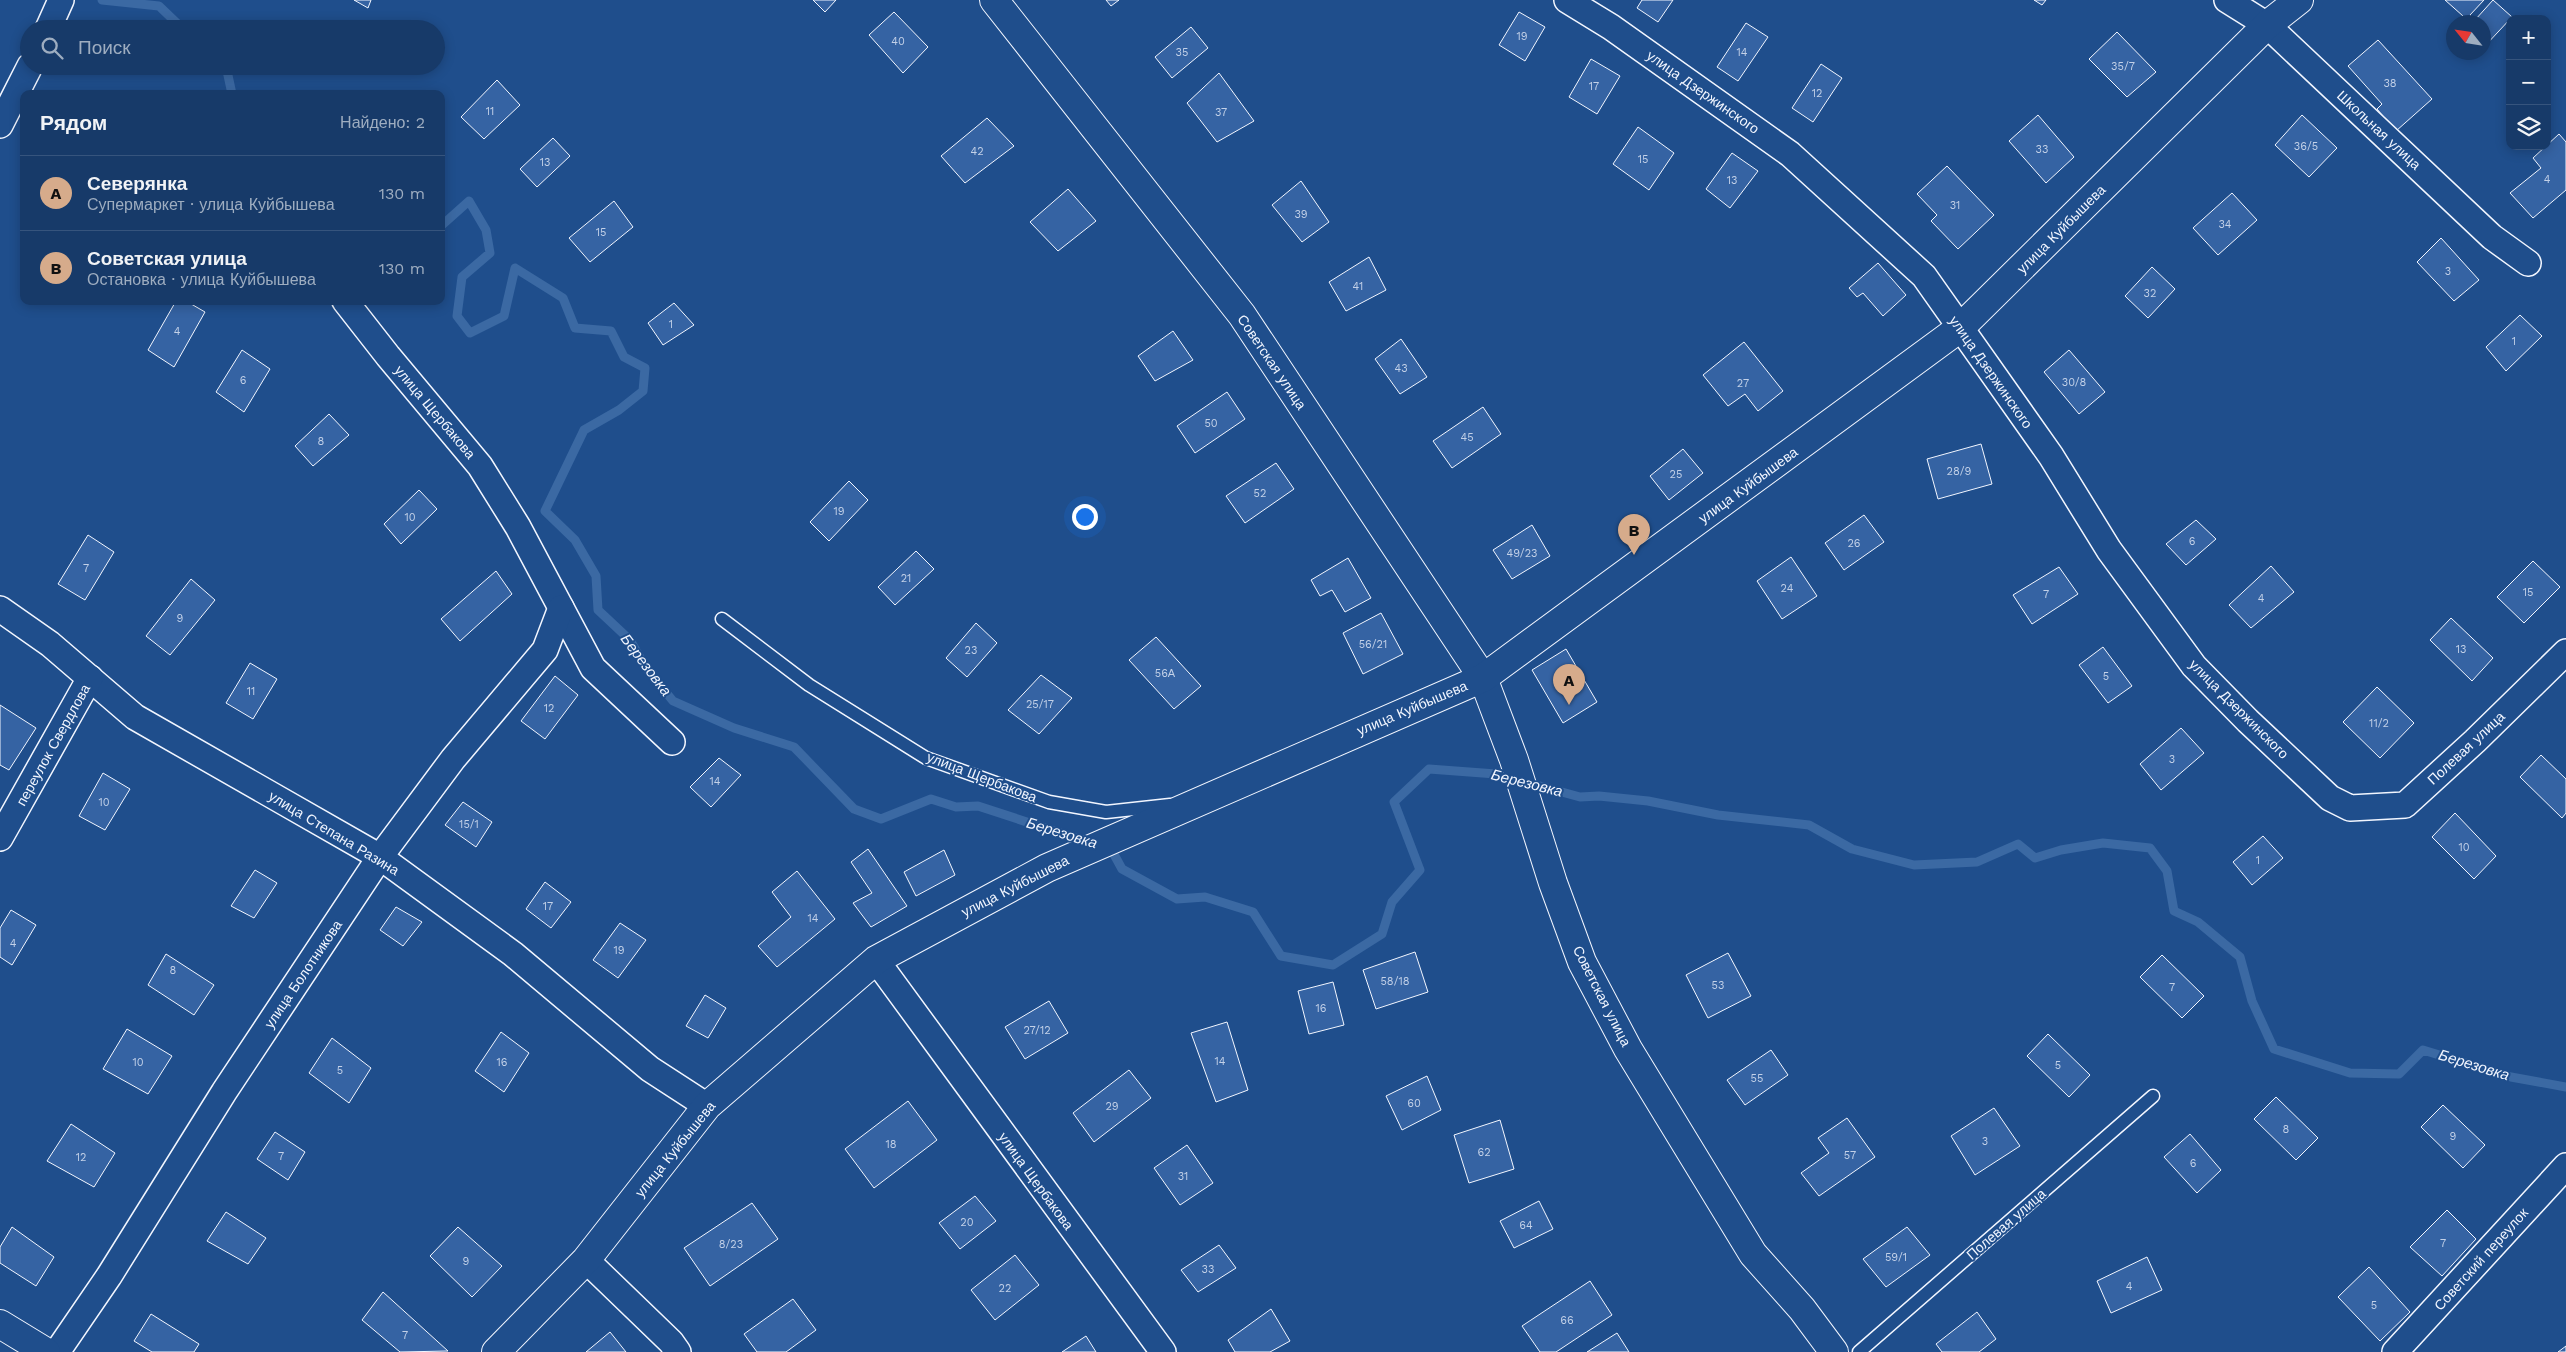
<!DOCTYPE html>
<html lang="ru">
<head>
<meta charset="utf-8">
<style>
  :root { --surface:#173a69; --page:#244571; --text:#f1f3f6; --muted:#9eadc0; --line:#36547d; --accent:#d6ab8b }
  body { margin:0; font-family:"Work Sans",sans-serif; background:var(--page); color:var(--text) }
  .controls { position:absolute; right:15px; top:15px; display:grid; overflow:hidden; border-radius:10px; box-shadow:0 2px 12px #0003 }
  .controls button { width:45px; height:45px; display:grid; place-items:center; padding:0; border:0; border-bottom:1px solid var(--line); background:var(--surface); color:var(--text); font:25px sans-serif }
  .compass { position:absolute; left:2446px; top:15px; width:45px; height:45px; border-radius:50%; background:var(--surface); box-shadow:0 2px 12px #0003; rotate:300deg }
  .you { position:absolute; left:1084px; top:516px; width:18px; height:18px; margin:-12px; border:4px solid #fff; border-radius:50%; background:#1a73e8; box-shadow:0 0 0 8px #1a73e833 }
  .badge { display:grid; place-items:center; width:32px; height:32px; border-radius:50%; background:var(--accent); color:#111; font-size:16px; font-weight:700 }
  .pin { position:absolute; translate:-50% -41px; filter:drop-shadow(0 1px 2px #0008) }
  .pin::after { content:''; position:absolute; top:26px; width:18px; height:15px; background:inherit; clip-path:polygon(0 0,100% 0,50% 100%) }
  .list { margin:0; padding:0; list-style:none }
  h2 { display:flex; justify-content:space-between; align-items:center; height:65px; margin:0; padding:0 20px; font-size:21px }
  h2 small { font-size:16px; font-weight:400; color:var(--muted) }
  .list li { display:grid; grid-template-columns:32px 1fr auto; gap:15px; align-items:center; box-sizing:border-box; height:75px; padding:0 20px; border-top:1px solid var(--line) }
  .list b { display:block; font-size:19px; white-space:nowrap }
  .list p { margin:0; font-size:16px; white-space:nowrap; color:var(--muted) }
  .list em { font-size:16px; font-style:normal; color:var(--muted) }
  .icon { flex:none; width:28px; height:28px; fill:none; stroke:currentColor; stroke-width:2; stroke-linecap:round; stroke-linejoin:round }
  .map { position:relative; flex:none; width:2566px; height:1352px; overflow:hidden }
  .search { position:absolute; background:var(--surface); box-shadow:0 2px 12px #0003; left:20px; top:20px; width:425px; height:55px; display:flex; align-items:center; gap:12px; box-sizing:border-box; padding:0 18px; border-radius:28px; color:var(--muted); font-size:19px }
  .panel { position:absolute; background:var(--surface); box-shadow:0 2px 12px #0003; left:20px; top:90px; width:425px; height:215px; border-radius:10px }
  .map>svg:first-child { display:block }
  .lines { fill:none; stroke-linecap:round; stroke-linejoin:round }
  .stream { stroke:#3b69a3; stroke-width:9 }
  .building { fill:#3563a3; stroke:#f2f6ff }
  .lane-casing { stroke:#f2f6ff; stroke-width:15 }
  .street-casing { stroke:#f2f6ff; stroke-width:28 }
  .secondary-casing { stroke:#f2f6ff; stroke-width:30 }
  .lane { stroke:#1f4e8c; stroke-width:12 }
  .street { stroke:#1f4e8c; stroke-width:25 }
  .secondary { stroke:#1f4e8c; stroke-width:28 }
  .labels { text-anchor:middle; stroke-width:4; stroke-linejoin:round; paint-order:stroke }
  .number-label { font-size:11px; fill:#c3d1e8 }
  .street-label { font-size:14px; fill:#f2f6ff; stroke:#1f4e8c }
  .water-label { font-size:15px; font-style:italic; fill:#f2f6ff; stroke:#1f4e8c }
</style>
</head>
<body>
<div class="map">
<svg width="2566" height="1352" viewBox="0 0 2566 1352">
  <rect width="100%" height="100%" fill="#1f4e8c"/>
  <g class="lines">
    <g class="stream">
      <path d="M102,0L159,6L183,29"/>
      <path d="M226,66L232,94"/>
      <path d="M441,226L469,201L486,230L490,253L462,277L457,316L470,333L504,316L515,268L563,298L575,328L611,331L624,357L645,368L643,391L619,410L584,430L545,511L575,540L596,576L598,610L630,640L646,668L673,701L734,728L794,747L854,809L881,819L931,799L956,807L978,806L1088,842"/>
      <path d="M1106,846L1110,847L1122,869L1177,899L1205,897L1253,912L1281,956L1333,965L1382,934L1392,902L1420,870L1394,802L1429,769L1496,774L1580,797L1599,796L1648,801L1718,815L1809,825L1852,849L1914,865L1977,862L2018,844L2035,858L2061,850L2103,843L2150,848L2167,871L2174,911L2198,922L2240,957L2252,1001L2274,1049L2350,1073L2399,1074L2423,1050L2511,1077L2566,1087"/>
    </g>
  </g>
  <g class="building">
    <path d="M354,0H371L368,8Z"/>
    <path d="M813,0H836L825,12Z"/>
    <path d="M1106,0H1119L1111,6Z"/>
    <path d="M1642,0H1673L1658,22L1637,8Z"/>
    <path d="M2034,0H2046L2042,5Z"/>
    <path d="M2445,0H2484L2470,15L2475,20L2493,0L2512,17L2484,47V22H2457L2463,16Z"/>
    <path d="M894,12L928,47L903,73L869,35Z"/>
    <path d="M1519,12L1545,27L1525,61L1499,45Z"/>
    <path d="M1746,23L1768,37L1738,81L1717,67Z"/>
    <path d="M1191,27L1208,48L1172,78L1155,57Z"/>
    <path d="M2117,32L2156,72L2127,97L2089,59Z"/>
    <path d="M2378,40L2432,99L2396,131L2377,109L2382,104L2348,66Z"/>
    <path d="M1591,59L1620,76L1597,114L1569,97Z"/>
    <path d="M1821,64L1842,78L1813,122L1792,108Z"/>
    <path d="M1219,73L1254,121L1217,142L1187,103Z"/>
    <path d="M497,80L520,105L484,139L461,117Z"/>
    <path d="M2038,115L2074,157L2046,183L2009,141Z"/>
    <path d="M2302,115L2337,148L2309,177L2275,145Z"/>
    <path d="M987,118L1014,146L965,183L941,156Z"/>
    <path d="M1638,127L1674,153L1649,190L1613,164Z"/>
    <path d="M2559,134L2566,142V190L2533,218L2510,193L2541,168L2533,158Z"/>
    <path d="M553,138L570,156L537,187L520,169Z"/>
    <path d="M1732,153L1758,171L1730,208L1706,189Z"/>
    <path d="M1947,166L1994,215L1958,249L1931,221L1937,215L1917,194Z"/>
    <path d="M1301,181L1329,222L1302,242L1272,205Z"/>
    <path d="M1068,189L1096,221L1058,251L1030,222Z"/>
    <path d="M2232,193L2257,220L2218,255L2193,228Z"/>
    <path d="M614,201L633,227L590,262L569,238Z"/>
    <path d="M2441,238L2479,280L2454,301L2417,262Z"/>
    <path d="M1369,257L1386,290L1346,311L1329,282Z"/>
    <path d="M1878,263L1906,295L1883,316L1863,293L1857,297L1849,288Z"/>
    <path d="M2152,267L2175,289L2148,318L2125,296Z"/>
    <path d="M176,301H186L205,312L174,367L148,350Z"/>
    <path d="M674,303L694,325L663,345L648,323Z"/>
    <path d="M2520,315L2542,336L2506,371L2486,347Z"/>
    <path d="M1173,331L1193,360L1155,381L1138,356Z"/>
    <path d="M1401,339L1427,377L1400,394L1375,359Z"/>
    <path d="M1744,342L1783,391L1758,411L1745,394L1728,406L1703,375Z"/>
    <path d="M242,350L270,369L244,412L216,392Z"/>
    <path d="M2069,350L2105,392L2079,414L2044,372Z"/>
    <path d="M1227,392L1245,419L1195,453L1177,426Z"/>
    <path d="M1483,407L1501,434L1452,468L1433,441Z"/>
    <path d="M329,414L349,435L313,466L295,446Z"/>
    <path d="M1981,444L1992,484L1938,499L1927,459Z"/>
    <path d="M1683,449L1703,473L1669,500L1650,476Z"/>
    <path d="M1276,463L1294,489L1245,523L1226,496Z"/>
    <path d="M849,481L868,500L829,541L810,522Z"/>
    <path d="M419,490L437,509L401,544L384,524Z"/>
    <path d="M1864,515L1884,542L1844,570L1825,543Z"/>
    <path d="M2196,520L2216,539L2186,565L2166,544Z"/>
    <path d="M1532,525L1550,556L1512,579L1493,550Z"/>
    <path d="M88,535L114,552L85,600L58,584Z"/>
    <path d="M916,551L934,569L895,605L878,587Z"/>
    <path d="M1791,557L1817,596L1782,619L1757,581Z"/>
    <path d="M1348,558L1371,598L1345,612L1332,590L1320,596L1311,580Z"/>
    <path d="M2533,561L2560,587L2524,623L2497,597Z"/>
    <path d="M2271,566L2294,592L2251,628L2229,605Z"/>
    <path d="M2059,567L2078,594L2032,624L2013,595Z"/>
    <path d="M496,571L512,594L460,641L441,619Z"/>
    <path d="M191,579L215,600L170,655L146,636Z"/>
    <path d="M1381,613L1403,654L1363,674L1343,633Z"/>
    <path d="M2451,618L2493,658L2472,681L2430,640Z"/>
    <path d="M976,623L997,643L967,677L946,658Z"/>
    <path d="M1156,637L1201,686L1174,709L1129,660Z"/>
    <path d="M2103,647L2132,686L2108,703L2079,665Z"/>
    <path d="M1566,649L1597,702L1563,723L1532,670Z"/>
    <path d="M250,663L277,679L253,719L226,703Z"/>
    <path d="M1041,675L1072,698L1039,734L1008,710Z"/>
    <path d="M555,676L578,695L545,739L521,721Z"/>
    <path d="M2377,687L2414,723L2380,758L2343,722Z"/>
    <path d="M0,705L36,728L9,770L0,765Z"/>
    <path d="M2181,728L2204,753L2161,790L2140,764Z"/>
    <path d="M2541,755L2566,779V813L2562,818L2520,777Z"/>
    <path d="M719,758L741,775L711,807L690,787Z"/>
    <path d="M103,773L130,789L105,830L79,816Z"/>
    <path d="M463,802L492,822L476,847L445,825Z"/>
    <path d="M2455,813L2496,856L2474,879L2432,837Z"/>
    <path d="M2263,836L2283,858L2252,885L2233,862Z"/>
    <path d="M868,849L907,906L871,927L853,903L872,893L851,862Z"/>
    <path d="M944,850L955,875L916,896L904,872Z"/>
    <path d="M255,870L277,883L254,918L231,906Z"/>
    <path d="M797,871L835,919L777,967L758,946L791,917L772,892Z"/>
    <path d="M545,882L571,902L551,928L526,909Z"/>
    <path d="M396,907L422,922L403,946L380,930Z"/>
    <path d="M11,910L36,925L12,965L0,957V928Z"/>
    <path d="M620,923L646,940L618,978L593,960Z"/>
    <path d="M1415,952L1428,992L1376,1009L1363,970Z"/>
    <path d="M1728,953L1751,996L1708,1018L1686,975Z"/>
    <path d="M166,954L214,985L194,1015L148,985Z"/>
    <path d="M2162,955L2204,996L2182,1018L2140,977Z"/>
    <path d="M1333,982L1344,1025L1309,1034L1298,991Z"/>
    <path d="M705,995L726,1008L708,1038L686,1026Z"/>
    <path d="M1049,1001L1068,1033L1025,1059L1005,1027Z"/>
    <path d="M1227,1022L1248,1090L1216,1102L1191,1033Z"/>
    <path d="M127,1029L172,1056L148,1094L103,1069Z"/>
    <path d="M501,1032L529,1053L504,1092L475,1071Z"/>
    <path d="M2048,1034L2090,1075L2069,1097L2027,1056Z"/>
    <path d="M332,1038L371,1068L349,1103L309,1073Z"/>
    <path d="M1771,1050L1788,1075L1745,1105L1727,1080Z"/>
    <path d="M1129,1070L1151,1098L1094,1142L1073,1113Z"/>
    <path d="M1427,1076L1441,1110L1402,1130L1386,1096Z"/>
    <path d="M2276,1097L2318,1138L2296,1160L2254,1119Z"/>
    <path d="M908,1101L937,1140L874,1188L845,1149Z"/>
    <path d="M2443,1105L2485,1145L2463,1168L2421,1127Z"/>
    <path d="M1994,1108L2020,1146L1975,1175L1951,1136Z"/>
    <path d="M1847,1118L1875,1157L1819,1196L1801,1173L1829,1153L1818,1138Z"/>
    <path d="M1500,1120L1514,1169L1469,1183L1454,1135Z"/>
    <path d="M71,1124L115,1153L94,1187L47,1161Z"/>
    <path d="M275,1132L305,1152L288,1180L257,1159Z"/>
    <path d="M2190,1134L2221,1170L2197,1193L2164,1157Z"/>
    <path d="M1187,1145L1213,1183L1180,1205L1154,1168Z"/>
    <path d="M975,1196L996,1221L960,1249L939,1223Z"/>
    <path d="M1539,1201L1553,1229L1514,1248L1500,1221Z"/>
    <path d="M752,1203L778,1239L710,1286L684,1248Z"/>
    <path d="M2447,1210L2476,1239L2442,1276L2410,1247Z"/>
    <path d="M226,1212L266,1238L248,1264L207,1241Z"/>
    <path d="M12,1227L54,1257L36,1286L0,1263V1247Z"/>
    <path d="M458,1227L502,1266L472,1297L430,1256Z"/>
    <path d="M1907,1227L1930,1255L1886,1287L1863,1259Z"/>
    <path d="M1219,1245L1236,1268L1198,1292L1181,1270Z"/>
    <path d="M1015,1255L1039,1285L995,1320L971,1290Z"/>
    <path d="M2147,1257L2162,1290L2111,1313L2097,1281Z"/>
    <path d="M2369,1267L2410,1312L2380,1341L2338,1297Z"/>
    <path d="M1590,1281L1612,1315L1556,1352H1540L1522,1326Z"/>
    <path d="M383,1292L448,1351L400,1352L362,1320Z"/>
    <path d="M793,1299L816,1330L786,1352H757L744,1334Z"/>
    <path d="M1271,1309L1290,1341L1270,1352H1235L1228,1340Z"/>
    <path d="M1977,1312L1996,1339L1979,1352H1942L1936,1344Z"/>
    <path d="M151,1314L199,1344L194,1352H152L134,1341Z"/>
    <path d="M610,1332L626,1352H586Z"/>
    <path d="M1617,1333L1629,1352H1587Z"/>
    <path d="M1086,1336L1096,1352H1062Z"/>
    <path d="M2566,1346V1352H2558Z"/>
  </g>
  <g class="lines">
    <defs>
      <g id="lane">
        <path d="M722,619L809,685L926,758L1049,802L1106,812L1170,805"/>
        <path d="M1859,1352L2153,1096"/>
      </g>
      <g id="street">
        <path d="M1567,0L1611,27L1790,154L1924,276L2051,456L2109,550L2194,666L2248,721L2330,798L2350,808L2405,805L2475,741L2566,652"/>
        <path d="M2227,0L2267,25L2492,237L2528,263"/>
        <path d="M48,29L61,0"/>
        <path d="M0,125L30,66"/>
        <path d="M345,301L388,356L480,466L518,527L593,668L672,742"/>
        <path d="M0,609L50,644L135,717L380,857L513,954L650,1069L707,1106"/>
        <path d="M0,838L90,678"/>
        <path d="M876,960L1163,1352"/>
        <path d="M586,1260L671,1342L678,1352"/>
        <path d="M57,1352L109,1276L224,1092L380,857L453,759L545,650L561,608"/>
        <path d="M2395,1352L2566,1166"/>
      </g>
      <g id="secondary">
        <path d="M994,0L1242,315L1483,678L1514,760L1553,883L1582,962L1628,1049L1753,1254L1802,1309L1834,1352"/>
        <path d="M0,1324L46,1352"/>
        <path d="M496,1352L586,1260L707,1106L876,960L1047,868L1483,678L1960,328L2267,25L2299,0"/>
      </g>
    </defs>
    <use href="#lane" class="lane-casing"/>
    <use href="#street" class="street-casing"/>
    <use href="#secondary" class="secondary-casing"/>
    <use href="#lane" class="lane"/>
    <use href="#street" class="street"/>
    <use href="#secondary" class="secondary"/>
  </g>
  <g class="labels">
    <g class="number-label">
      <text x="1522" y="40">19</text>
      <text x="898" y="45">40</text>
      <text x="1182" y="56">35</text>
      <text x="1742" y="56">14</text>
      <text x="2123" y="70">35/7</text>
      <text x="2390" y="87">38</text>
      <text x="1594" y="90">17</text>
      <text x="1817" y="97">12</text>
      <text x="490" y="115">11</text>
      <text x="1221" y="116">37</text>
      <text x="2306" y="150">36/5</text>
      <text x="2042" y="153">33</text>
      <text x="977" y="155">42</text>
      <text x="1643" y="163">15</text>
      <text x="545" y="166">13</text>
      <text x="2547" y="183">4</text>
      <text x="1732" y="184">13</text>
      <text x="1955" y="209">31</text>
      <text x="1301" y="218">39</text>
      <text x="2225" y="228">34</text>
      <text x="601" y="236">15</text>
      <text x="2448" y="275">3</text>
      <text x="1358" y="290">41</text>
      <text x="2150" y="297">32</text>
      <text x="671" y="328">1</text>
      <text x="177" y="335">4</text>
      <text x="2514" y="345">1</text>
      <text x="1401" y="372">43</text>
      <text x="243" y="384">6</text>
      <text x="2074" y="386">30/8</text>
      <text x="1743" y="387">27</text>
      <text x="1211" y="427">50</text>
      <text x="1467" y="441">45</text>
      <text x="321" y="445">8</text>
      <text x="1959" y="475">28/9</text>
      <text x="1676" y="478">25</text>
      <text x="1260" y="497">52</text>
      <text x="839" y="515">19</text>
      <text x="410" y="521">10</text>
      <text x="2192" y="545">6</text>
      <text x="1854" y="547">26</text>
      <text x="1522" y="557">49/23</text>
      <text x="86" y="572">7</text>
      <text x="906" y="582">21</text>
      <text x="1787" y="592">24</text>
      <text x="2528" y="596">15</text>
      <text x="2046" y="598">7</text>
      <text x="2261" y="602">4</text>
      <text x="180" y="622">9</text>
      <text x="1373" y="648">56/21</text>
      <text x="2461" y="653">13</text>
      <text x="971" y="654">23</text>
      <text x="1165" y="677">56А</text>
      <text x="2106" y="680">5</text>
      <text x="251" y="695">11</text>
      <text x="1040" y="708">25/17</text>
      <text x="549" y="712">12</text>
      <text x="2379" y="727">11/2</text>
      <text x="2172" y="763">3</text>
      <text x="715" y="785">14</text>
      <text x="104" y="806">10</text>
      <text x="469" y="828">15/1</text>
      <text x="2464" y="851">10</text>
      <text x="2258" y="864">1</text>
      <text x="548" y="910">17</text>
      <text x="813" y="922">14</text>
      <text x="13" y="947">4</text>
      <text x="619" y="954">19</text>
      <text x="173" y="974">8</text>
      <text x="1395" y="985">58/18</text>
      <text x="1718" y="989">53</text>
      <text x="2172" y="991">7</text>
      <text x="1321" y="1012">16</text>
      <text x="1037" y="1034">27/12</text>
      <text x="1220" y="1065">14</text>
      <text x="138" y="1066">10</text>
      <text x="502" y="1066">16</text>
      <text x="2058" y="1069">5</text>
      <text x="340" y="1074">5</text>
      <text x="1757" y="1082">55</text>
      <text x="1414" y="1107">60</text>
      <text x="1112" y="1110">29</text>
      <text x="2286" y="1133">8</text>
      <text x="2453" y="1140">9</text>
      <text x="1985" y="1145">3</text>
      <text x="891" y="1148">18</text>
      <text x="1484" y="1156">62</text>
      <text x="1850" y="1159">57</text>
      <text x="281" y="1160">7</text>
      <text x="81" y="1161">12</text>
      <text x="2193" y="1167">6</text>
      <text x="1183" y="1180">31</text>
      <text x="967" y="1226">20</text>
      <text x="1526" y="1229">64</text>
      <text x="2443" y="1247">7</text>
      <text x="731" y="1248">8/23</text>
      <text x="1896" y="1261">59/1</text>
      <text x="466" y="1265">9</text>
      <text x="1208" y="1273">33</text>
      <text x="2129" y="1290">4</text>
      <text x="1005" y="1292">22</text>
      <text x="2374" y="1309">5</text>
      <text x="1567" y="1324">66</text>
      <text x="405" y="1339">7</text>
    </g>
    <g class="street-label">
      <text transform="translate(1703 92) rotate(35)" y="5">улица Дзержинского</text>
      <text transform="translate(2379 130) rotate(43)" y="5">Школьная улица</text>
      <text transform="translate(2061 229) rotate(-45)" y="5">улица Куйбышева</text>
      <text transform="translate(1272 362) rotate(56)" y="5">Советская улица</text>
      <text transform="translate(1991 372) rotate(55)" y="5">улица Дзержинского</text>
      <text transform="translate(435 412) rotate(50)" y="5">улица Щербакова</text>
      <text transform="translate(1748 485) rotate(-36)" y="5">улица Куйбышева</text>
      <text transform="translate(1412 708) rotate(-23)" y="5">улица Куйбышева</text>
      <text transform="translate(2239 709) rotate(45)" y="5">улица Дзержинского</text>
      <text transform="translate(53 745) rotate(-61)" y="5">переулок Свердлова</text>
      <text transform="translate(2466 748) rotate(-43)" y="5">Полевая улица</text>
      <text transform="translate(982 777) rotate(21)" y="5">улица Щербакова</text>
      <text transform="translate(334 833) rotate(31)" y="5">улица Степана Разина</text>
      <text transform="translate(1015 886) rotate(-27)" y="5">улица Куйбышева</text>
      <text transform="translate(303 974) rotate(-56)" y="5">улица Болотникова</text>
      <text transform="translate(1602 996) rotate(63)" y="5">Советская улица</text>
      <text transform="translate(675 1149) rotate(-51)" y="5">улица Куйбышева</text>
      <text transform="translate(1036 1181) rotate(54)" y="5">улица Щербакова</text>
      <text transform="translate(2006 1224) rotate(-41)" y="5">Полевая улица</text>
      <text transform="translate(2481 1259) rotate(-48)" y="5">Советский переулок</text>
    </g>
    <g class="water-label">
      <text transform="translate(646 665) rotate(53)" y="5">Березовка</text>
      <text transform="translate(1527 783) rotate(14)" y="5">Березовка</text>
      <text transform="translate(1062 833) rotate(17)" y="5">Березовка</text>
      <text transform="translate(2474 1065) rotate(17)" y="5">Березовка</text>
    </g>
  </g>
</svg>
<div class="controls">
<button>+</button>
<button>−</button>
<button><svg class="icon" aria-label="layers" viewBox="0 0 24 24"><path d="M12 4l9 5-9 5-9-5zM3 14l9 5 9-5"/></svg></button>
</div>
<svg class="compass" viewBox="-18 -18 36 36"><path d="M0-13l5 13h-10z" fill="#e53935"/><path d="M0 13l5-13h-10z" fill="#9eadc0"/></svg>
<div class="you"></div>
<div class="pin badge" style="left:1569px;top:705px">A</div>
<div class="pin badge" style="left:1634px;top:555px">B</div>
<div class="search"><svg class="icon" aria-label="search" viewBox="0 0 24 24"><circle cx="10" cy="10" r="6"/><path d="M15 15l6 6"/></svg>Поиск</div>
<section class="panel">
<h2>Рядом<small>Найдено: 2</small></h2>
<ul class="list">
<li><span class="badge">A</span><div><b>Северянка</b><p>Супермаркет · улица Куйбышева</p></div><em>130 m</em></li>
<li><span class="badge">B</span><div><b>Советская улица</b><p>Остановка · улица Куйбышева</p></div><em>130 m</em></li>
</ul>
</section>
</div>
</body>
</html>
